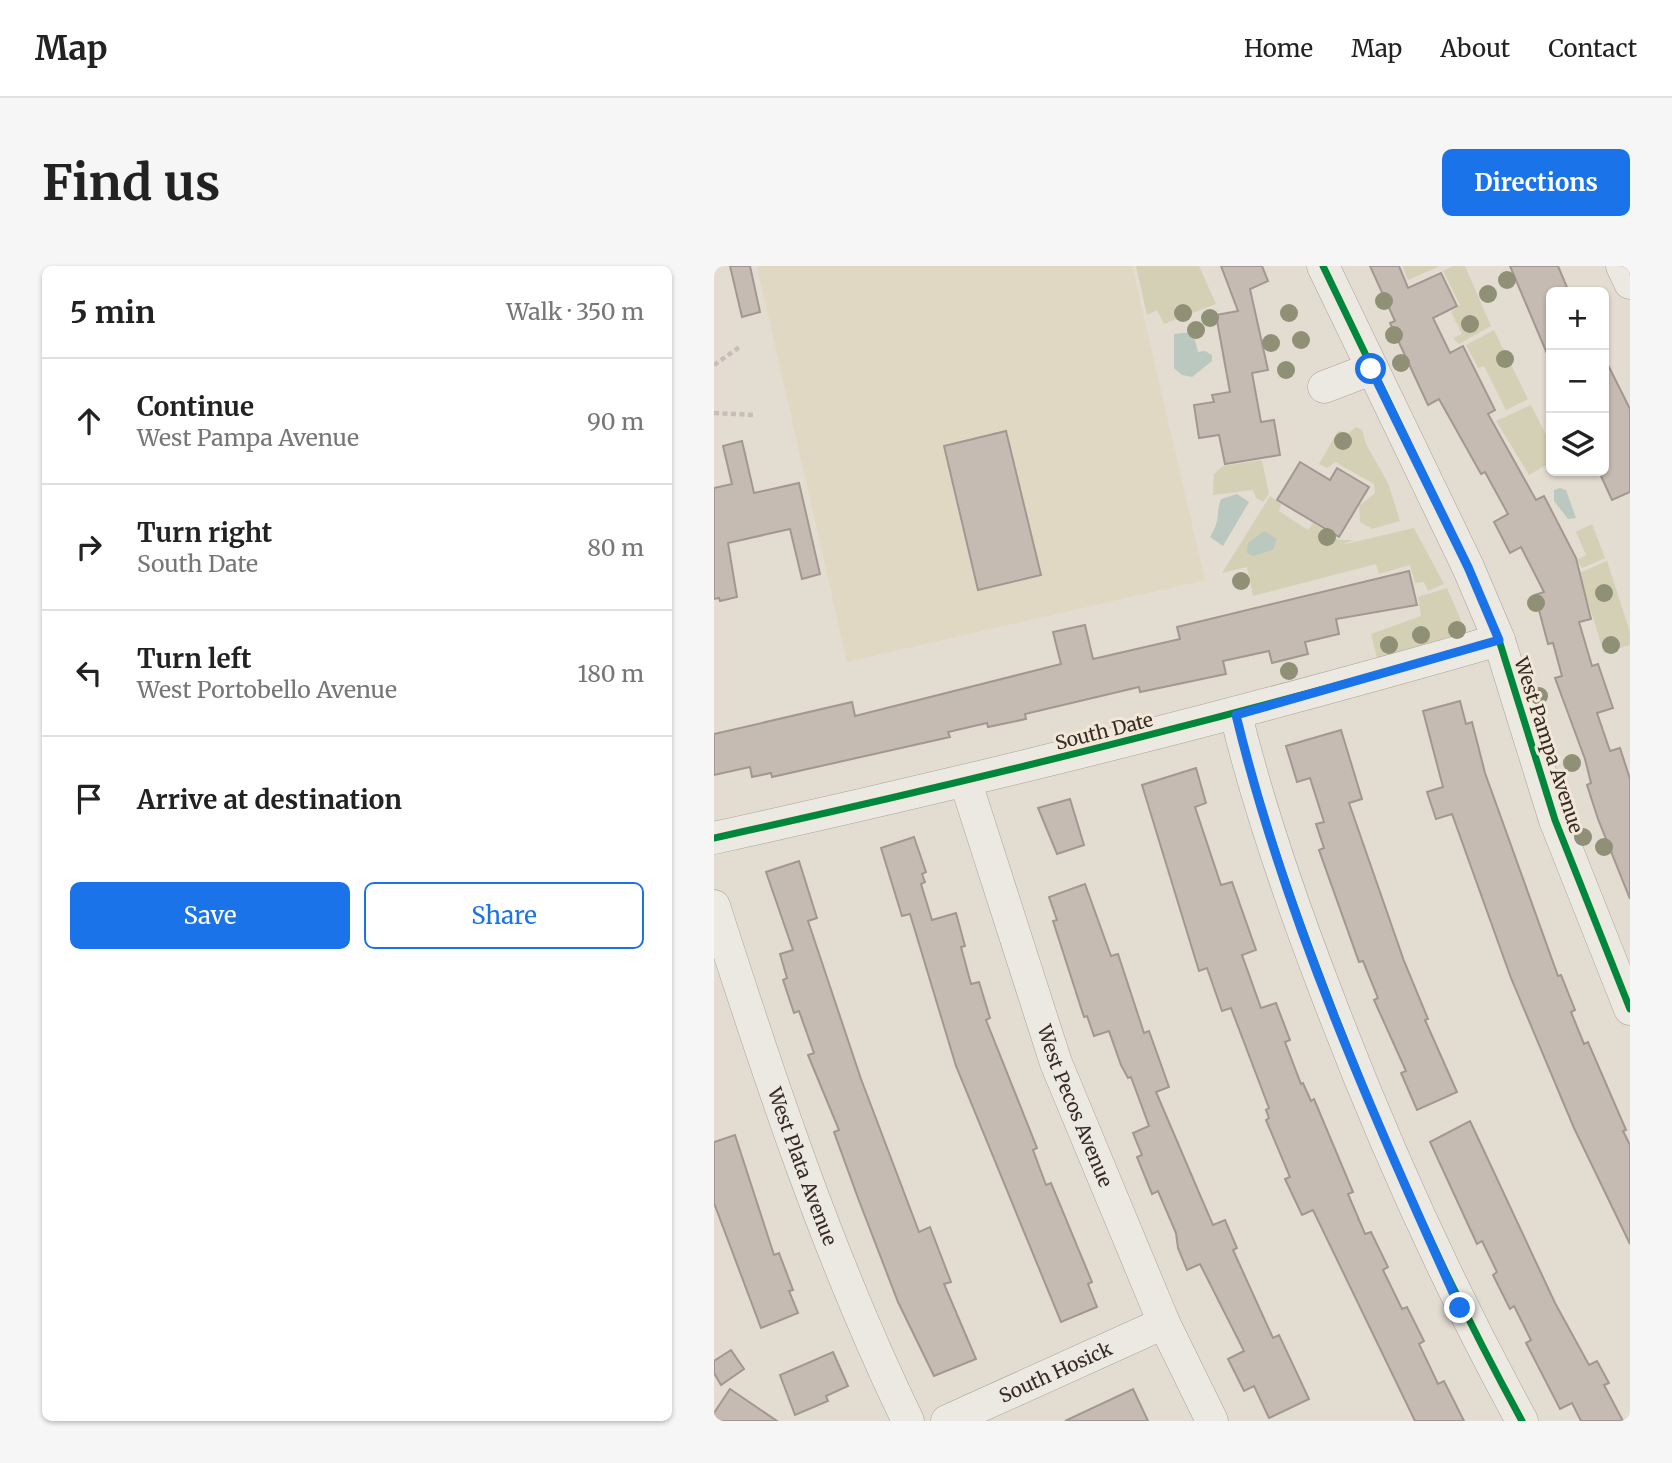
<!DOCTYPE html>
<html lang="en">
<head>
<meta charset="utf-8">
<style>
  :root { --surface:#fff; --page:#f6f6f6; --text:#222; --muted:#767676; --line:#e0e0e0; --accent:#1a73e8 }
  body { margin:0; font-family:Merriweather,serif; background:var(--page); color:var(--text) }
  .controls { position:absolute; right:21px; top:21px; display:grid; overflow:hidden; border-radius:10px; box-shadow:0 2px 5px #0004 }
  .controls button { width:63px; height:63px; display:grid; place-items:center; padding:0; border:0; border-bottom:2px solid var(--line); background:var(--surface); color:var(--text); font:35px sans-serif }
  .stop { position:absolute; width:21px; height:21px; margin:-16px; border:5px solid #1a73e8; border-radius:50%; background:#fff }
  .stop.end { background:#1a73e8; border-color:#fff; box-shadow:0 2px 7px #0008 }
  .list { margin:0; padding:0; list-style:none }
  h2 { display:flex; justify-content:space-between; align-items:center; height:91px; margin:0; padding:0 28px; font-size:30px }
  h2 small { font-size:23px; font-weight:400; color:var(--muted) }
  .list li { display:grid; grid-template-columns:46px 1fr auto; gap:21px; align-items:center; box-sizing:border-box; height:126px; padding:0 28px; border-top:2px solid var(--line) }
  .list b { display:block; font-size:26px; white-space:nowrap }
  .list p { margin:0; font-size:23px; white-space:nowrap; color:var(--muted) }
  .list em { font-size:23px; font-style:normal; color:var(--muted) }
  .actions { display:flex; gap:14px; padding:21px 28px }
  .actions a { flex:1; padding:16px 0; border:2px solid var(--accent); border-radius:10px; text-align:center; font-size:24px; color:var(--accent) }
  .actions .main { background:var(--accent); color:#fff }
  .icon { flex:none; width:38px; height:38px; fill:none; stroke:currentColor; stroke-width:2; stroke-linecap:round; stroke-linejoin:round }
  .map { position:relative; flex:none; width:916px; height:1155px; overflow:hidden; border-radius:10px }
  header { display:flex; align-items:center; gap:42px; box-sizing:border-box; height:98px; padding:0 35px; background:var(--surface); border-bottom:2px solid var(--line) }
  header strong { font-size:33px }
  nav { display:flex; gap:38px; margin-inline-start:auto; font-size:24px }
  .intro { display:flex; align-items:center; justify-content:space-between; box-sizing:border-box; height:168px; padding:0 42px }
  h1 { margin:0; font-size:49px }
  .button { padding:18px 32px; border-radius:10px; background:var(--accent); color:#fff; font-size:24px; font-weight:700 }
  main { display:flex; gap:42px; padding:0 42px }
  aside { flex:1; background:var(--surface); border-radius:10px; box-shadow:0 2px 5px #0004 }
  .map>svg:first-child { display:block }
  .farmland { fill:#e1d8c3 }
  .green { fill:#d4d0b6 }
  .water { fill:#bbc8bf }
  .building { fill:#c6bbb2; stroke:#a39891; stroke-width:2 }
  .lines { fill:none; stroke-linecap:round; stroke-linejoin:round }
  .minor-casing { stroke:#a9a299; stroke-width:33 }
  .path { stroke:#c4bfb9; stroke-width:4.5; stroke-dasharray:5 3.5; stroke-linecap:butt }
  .minor { stroke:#ece8e2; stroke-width:32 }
  .cycleway-casing { stroke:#f2e8d9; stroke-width:11 }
  .cycleway { stroke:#00873e; stroke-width:7 }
  .tree { fill:#909076 }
  .route { stroke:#1a73e8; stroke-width:9 }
  .labels { text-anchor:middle; stroke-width:6; stroke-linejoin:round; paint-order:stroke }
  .street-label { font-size:19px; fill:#372a22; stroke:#f2e8d9 }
</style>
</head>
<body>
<header>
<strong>Map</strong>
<nav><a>Home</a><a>Map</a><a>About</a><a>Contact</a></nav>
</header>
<div class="intro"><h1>Find us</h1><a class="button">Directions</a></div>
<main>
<aside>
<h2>5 min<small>Walk · 350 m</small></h2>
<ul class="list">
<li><svg class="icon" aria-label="ahead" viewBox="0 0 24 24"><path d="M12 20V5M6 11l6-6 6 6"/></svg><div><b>Continue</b><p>West Pampa Avenue</p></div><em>90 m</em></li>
<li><svg class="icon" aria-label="right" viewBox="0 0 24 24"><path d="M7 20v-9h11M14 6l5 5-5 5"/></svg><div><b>Turn right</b><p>South Date</p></div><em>80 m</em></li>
<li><svg class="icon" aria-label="left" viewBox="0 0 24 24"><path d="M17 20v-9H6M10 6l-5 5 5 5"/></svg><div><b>Turn left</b><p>West Portobello Avenue</p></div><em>180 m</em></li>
<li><svg class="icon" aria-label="arrive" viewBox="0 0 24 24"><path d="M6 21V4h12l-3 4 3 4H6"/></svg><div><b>Arrive at destination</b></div></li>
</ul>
<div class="actions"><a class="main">Save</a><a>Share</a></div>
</aside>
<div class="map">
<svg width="916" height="1155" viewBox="0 0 916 1155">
  <rect width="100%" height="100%" fill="#e3dcd1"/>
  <path class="farmland" d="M43,0H418L491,314L133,396Z"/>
  <g class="green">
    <path d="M422,0H485L502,38L450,58L443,44L433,49Z"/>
    <path d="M688,0H726L694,14Z"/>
    <path d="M739,0H751L777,60L745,78L739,72L748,68L737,46L746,39L729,5Z"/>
    <path d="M780,64L814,133L792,144L770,100L764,102L752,79Z"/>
    <path d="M817,139L837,179V196L815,209L782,155Z"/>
    <path d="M642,161L648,164L652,178L674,217L686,255L658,263L646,256L645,240L661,227L660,218L621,196L613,202L605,198L624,165L635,167Z"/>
    <path d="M548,194L555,228L549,236L542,232L539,224L499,229L500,208L509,200Z"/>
    <path d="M556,230L567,238L565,245L594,264L599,257L625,274H640L627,279L700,262L730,318L714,325L710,316L701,317L696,299L665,308L662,298L539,330L533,301L508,307Z"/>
    <path d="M878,258L891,292L868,302L863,294L872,289L862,266Z"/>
    <path d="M893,295L916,366V379L890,387L865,307Z"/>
    <path d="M733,322L752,366L663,392L657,368L707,350L704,331Z"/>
  </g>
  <g class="water">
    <path d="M479,66L484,86L491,85L498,89V95L478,111L468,109L460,102V68Z"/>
    <path d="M846,222L852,224L862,252L854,253L840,235V224Z"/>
    <path d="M523,228L535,236L509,280L496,271C508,251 501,249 507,233Z"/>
    <path d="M550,265L563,273L559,284L538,290L533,287L534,277Z"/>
  </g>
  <g class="building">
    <path d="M16,0H36L46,46L28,51Z"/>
    <path d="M507,0H548L554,15L536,23L554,104L538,107L547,156L560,154L566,189L511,198L505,169L485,172L480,139L500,136L498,129L516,126L502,49L524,45Z"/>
    <path d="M656,0H685L694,22L727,7L743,40L719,52L736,87L749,80L781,144L774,148L822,234L830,230L862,292L877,353L865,356L878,400L884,398L899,442L883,447L896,485L906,482L916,513V633L884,553L873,519L877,517L871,493L841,412L848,410L839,377L834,378L821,329L830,326L807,281L796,287L780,256L794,248L771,206L767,208L725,133L714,139L676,57L681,55Z"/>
    <path d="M796,0H844L855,26H837V97Z"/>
    <path d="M890,91L916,143V226L898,234L887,210L890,208Z"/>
    <path d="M292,165L327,309L264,324L230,180Z"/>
    <path d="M28,175L40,227L85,217L106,308L88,313L76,263L14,277L23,331L6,335L5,332L0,333V222L18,218L9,180Z"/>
    <path d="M586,196L616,214L623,202L655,221L625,271L563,234Z"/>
    <path d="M695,305L703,339L622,353L625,368L591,376L594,388L558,397L555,385L509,395L512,408L426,426L425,421L311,448L312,453L274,461L273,457L234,466L236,471L58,511L57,507L38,511L36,501L0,509V468L138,436L141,450L347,398L339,366L371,359L379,393L466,373L463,361Z"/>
    <path d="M746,435L752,458L758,456L771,507L844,710L847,709L861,744L857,746L870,778L874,776L912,864L909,865L916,879V978L860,862L797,712L738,548L722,553L713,526L729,521L709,445Z"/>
    <path d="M627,464L648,533L635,537L690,695L714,753L711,754L743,826L703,844L687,807L692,805L660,734L664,732L649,695L645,696L605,584L610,582L602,558L610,556L596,512L583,516L572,480Z"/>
    <path d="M482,502L492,537L481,541L507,619L518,616L542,684L528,689L547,742L562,737L576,774L571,776L587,818L589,817L597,835L600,833L639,926L634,928L651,968L657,966L674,1001L669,1004L688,1043L693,1041L710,1075L705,1078L724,1118L730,1115L750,1155H701L599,944L588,949L571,913L576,911L552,854L555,852L552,844L555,842L517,742L508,745L493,702L485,705L428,519Z"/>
    <path d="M356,533L370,579L343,588L324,542Z"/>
    <path d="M200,571L212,606L208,608L211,616L207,618L218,654L242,647L251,680L247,681L257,718L265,716L276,752L272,754L323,882L319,884L332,919L337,917L378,1016L374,1018L383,1041L347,1056L242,800L196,648L188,650L167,582Z"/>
    <path d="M85,595L103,652L94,655L147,813L205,966L216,961L237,1016L230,1018L262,1093L220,1110L184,1036L144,932L120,866L125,864L94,789L100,787L85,745L80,747L69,714L73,712L66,688L79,684L52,606Z"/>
    <path d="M371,618L397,690L404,688L430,767L435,765L455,821L442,826L486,929L499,959L511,954L523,982L519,984L559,1072L565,1069L595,1133L555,1152L540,1120L530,1125L514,1093L530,1085L486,998L473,1004L464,982L462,967L444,925L438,928L423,891L428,889L419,867L435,860L417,811L414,812L407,799L395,765L380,770L373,750L370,751L339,655L343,654L335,631Z"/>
    <path d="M756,855L841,1037L875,1099L883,1095L895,1117L890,1119L909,1155H867L858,1137L846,1143L812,1077L817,1074L800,1040L796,1043L779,1009L783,1006L768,975L763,978L716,876Z"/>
    <path d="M21,869L60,989L65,987L79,1024L75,1025L84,1047L47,1062L0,937V876Z"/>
    <path d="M17,1084L30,1103L7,1119L0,1107V1095Z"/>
    <path d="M119,1086L134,1120L112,1130L114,1135L81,1149L66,1109Z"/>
    <path d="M16,1123L63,1155H0V1147Z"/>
    <path d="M419,1123L434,1155H351Z"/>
  </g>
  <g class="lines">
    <defs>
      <g id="minor">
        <path d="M609,0L754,301L785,374L841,554L916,743"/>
        <path d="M908,0L916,17"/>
        <path d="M610,121L657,103"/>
        <path d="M522,449C545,543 577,635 612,726C668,874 732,1016 808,1155"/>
        <path id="s1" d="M252,517L342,797L450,1057L498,1155"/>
        <path d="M0,572C264,514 525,449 785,374"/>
        <path id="s2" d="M0,640C56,814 114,990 194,1155"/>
        <path id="s3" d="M233,1155L450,1057"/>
      </g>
    </defs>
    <use href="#minor" class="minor-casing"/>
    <g class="path">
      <path d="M0,0H2"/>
      <path d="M0,99L27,80"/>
      <path d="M0,147L41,149"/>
    </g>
    <use href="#minor" class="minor"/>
    <defs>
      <g id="cycleway">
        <path d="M609,0L754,301L785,374L841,554L916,743"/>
        <path d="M522,449C545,543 577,635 612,726C668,874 732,1016 808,1155"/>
        <path d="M0,572C264,514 525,449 785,374"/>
      </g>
    </defs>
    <use href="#cycleway" class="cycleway-casing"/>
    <use href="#cycleway" class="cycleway"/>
  </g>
  <g class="tree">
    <circle cx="793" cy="14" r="9"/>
    <circle cx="774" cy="28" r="9"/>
    <circle cx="670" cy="35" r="9"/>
    <circle cx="469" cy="47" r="9"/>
    <circle cx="575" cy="47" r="9"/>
    <circle cx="496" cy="52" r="9"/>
    <circle cx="756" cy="58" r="9"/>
    <circle cx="482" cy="64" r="9"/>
    <circle cx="680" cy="69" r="9"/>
    <circle cx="587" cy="74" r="9"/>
    <circle cx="557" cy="77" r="9"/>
    <circle cx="791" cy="93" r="9"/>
    <circle cx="687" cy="97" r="9"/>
    <circle cx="572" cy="104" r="9"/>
    <circle cx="629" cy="175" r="9"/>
    <circle cx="613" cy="271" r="9"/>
    <circle cx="527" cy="315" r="9"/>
    <circle cx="890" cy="327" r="9"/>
    <circle cx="822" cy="337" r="9"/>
    <circle cx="743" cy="364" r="9"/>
    <circle cx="707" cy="369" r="9"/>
    <circle cx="675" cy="379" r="9"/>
    <circle cx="897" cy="379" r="9"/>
    <circle cx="575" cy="405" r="9"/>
    <circle cx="825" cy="430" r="9"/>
    <circle cx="858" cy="497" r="9"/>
    <circle cx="869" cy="571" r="9"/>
    <circle cx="890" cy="581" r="9"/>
  </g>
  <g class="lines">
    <path class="route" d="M657,103L754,301L785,374L522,449C572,655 659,849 746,1042"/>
  </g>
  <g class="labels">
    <g class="street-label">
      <text transform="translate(390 465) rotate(-14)" y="7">South Date</text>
      <text transform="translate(835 479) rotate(72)" y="7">West Pampa Avenue</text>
      <text dy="7" stroke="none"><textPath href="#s1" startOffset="341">West Pecos Avenue</textPath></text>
      <text dy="7" stroke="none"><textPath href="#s2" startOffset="275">West Plata Avenue</textPath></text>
      <text dy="7" stroke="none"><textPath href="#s3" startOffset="119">South Hosick</textPath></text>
    </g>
  </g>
</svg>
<div class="controls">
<button>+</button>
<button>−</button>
<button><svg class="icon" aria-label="layers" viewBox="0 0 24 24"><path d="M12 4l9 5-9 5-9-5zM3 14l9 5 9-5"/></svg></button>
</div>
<div class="stop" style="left:657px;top:103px"></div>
<div class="stop end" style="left:746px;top:1042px"></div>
</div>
</main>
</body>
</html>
